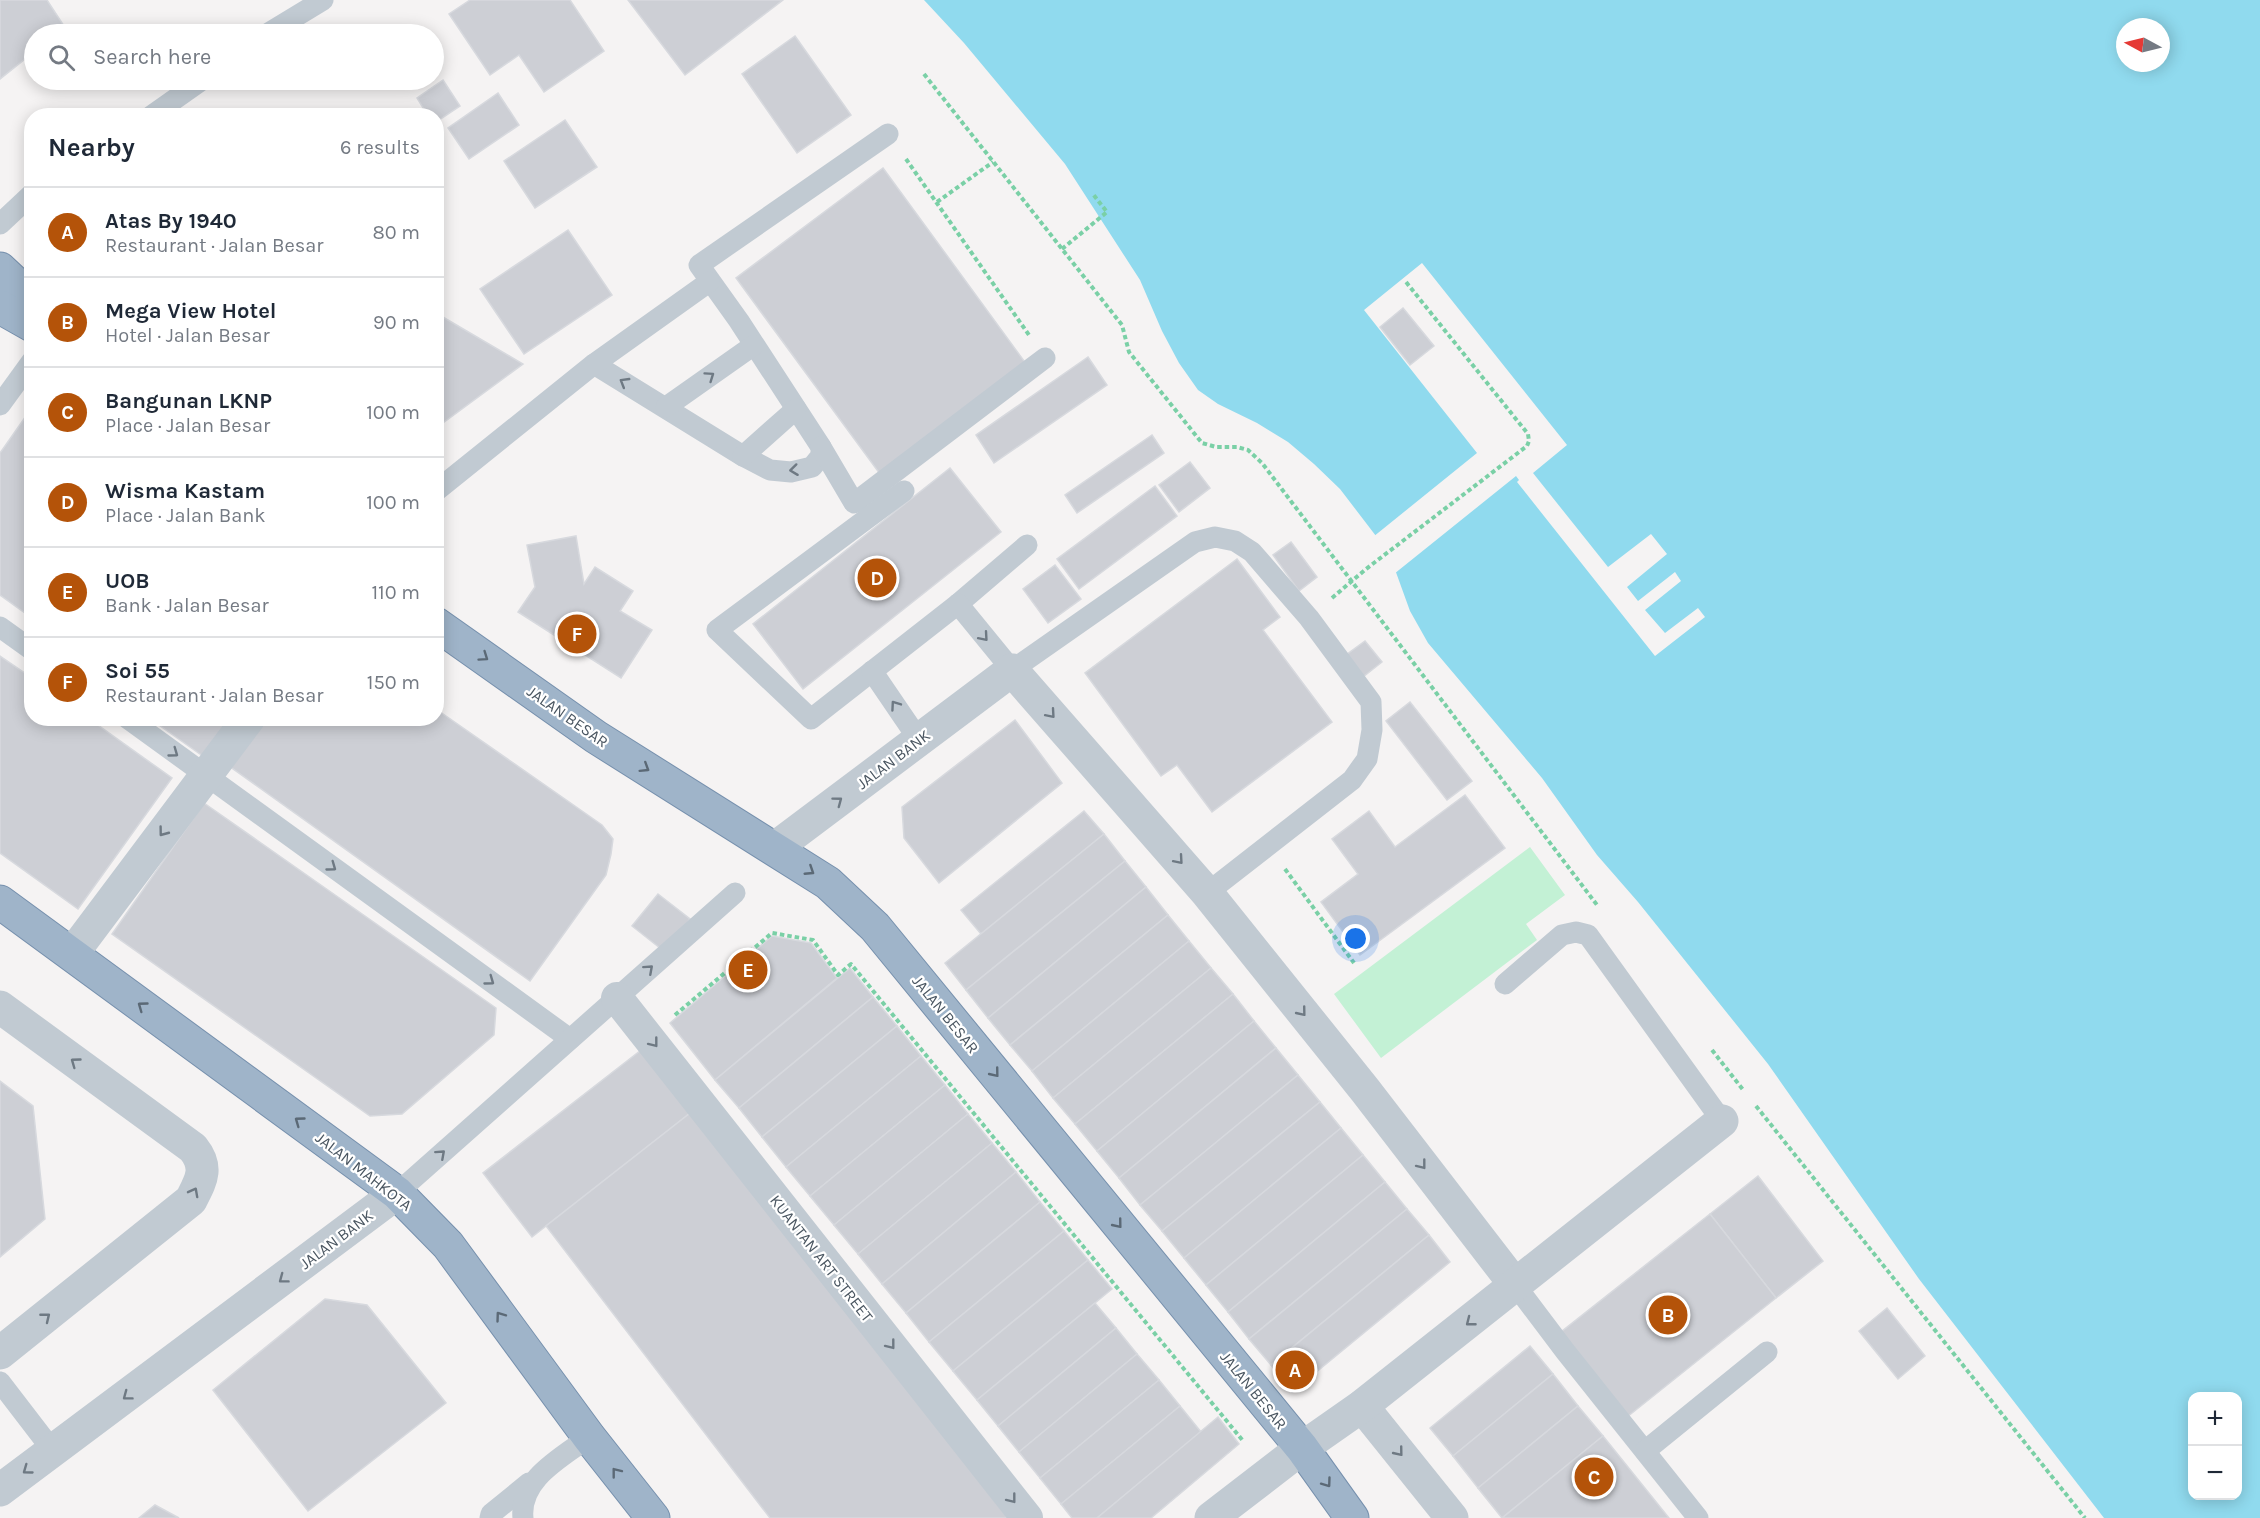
<!DOCTYPE html>
<html lang="en">
<head>
<meta charset="utf-8">
<style>
  :root { --surface:#fff; --page:#f6f6f7; --text:#1f2937; --muted:#747a83; --line:#e0e1e3; --accent:#b45309 }
  body { margin:0; font-family:Karla,sans-serif; background:var(--page); color:var(--text) }
  .controls { position:absolute; right:18px; bottom:18px; display:grid; overflow:hidden; border-radius:12px; box-shadow:0 3px 15px #0003 }
  .controls button { width:54px; height:54px; display:grid; place-items:center; padding:0; border:0; border-bottom:2px solid var(--line); background:var(--surface); color:var(--text); font:30px sans-serif }
  .compass { position:absolute; left:2116px; top:18px; width:54px; height:54px; border-radius:50%; background:var(--surface); box-shadow:0 3px 15px #0003; rotate:277deg }
  .you { position:absolute; left:1356px; top:939px; width:21px; height:21px; margin:-15px; border:4px solid #fff; border-radius:50%; background:#1a73e8; box-shadow:0 0 0 9px #1a73e833 }
  .badge { display:grid; place-items:center; width:39px; height:39px; border-radius:50%; background:var(--accent); color:#fff; font-size:20px; font-weight:700 }
  .pin { position:absolute; translate:-50% -50%; border:3px solid #fff; box-shadow:0 2px 6px #0006 }
  .list { margin:0; padding:0; list-style:none }
  h2 { display:flex; justify-content:space-between; align-items:center; height:78px; margin:0; padding:0 24px; font-size:26px }
  h2 small { font-size:20px; font-weight:400; color:var(--muted) }
  .list li { display:grid; grid-template-columns:39px 1fr auto; gap:18px; align-items:center; box-sizing:border-box; height:90px; padding:0 24px; border-top:2px solid var(--line) }
  .list b { display:block; font-size:22px; white-space:nowrap }
  .list p { margin:0; font-size:20px; white-space:nowrap; color:var(--muted) }
  .list em { font-size:20px; font-style:normal; color:var(--muted) }
  .icon { flex:none; width:33px; height:33px; fill:none; stroke:currentColor; stroke-width:2; stroke-linecap:round; stroke-linejoin:round }
  .map { position:relative; flex:none; width:2260px; height:1518px; overflow:hidden }
  .search { position:absolute; background:var(--surface); box-shadow:0 3px 15px #0003; left:24px; top:24px; width:420px; height:66px; display:flex; align-items:center; gap:15px; box-sizing:border-box; padding:0 21px; border-radius:33px; color:var(--muted); font-size:22px }
  .panel { position:absolute; background:var(--surface); box-shadow:0 3px 15px #0003; left:24px; top:108px; width:420px; height:618px; border-radius:24px }
  .map>svg:first-child { display:block }
  .green { fill:#c3f1d5 }
  .water { fill:#90daee; fill-rule:evenodd }
  .pier { fill:#f5f3f3 }
  .building { fill:#cdcfd5; stroke:#d7d9de; stroke-width:1.5 }
  .lines { fill:none; stroke-linecap:round; stroke-linejoin:round }
  .trunk-casing { stroke:#7690ad; stroke-width:35 }
  .path { stroke:#7ad0a6; stroke-width:4; stroke-dasharray:4.5 3; stroke-linecap:butt }
  .service { stroke:#c1cad2; stroke-width:21 }
  .pedestrian { stroke:#c1cad2; stroke-width:32 }
  .minor { stroke:#c1cad2; stroke-width:33 }
  .trunk { stroke:#9fb4c9; stroke-width:33 }
  .oneway { stroke:#6e7983 }
  .oneway2 { stroke:#5b6976 }
  .labels { text-anchor:middle; stroke-width:4.5; stroke-linejoin:round; paint-order:stroke }
  .street-label { font-size:16px; fill:#4a5661; stroke:#fff }
</style>
</head>
<body>
<div class="map">
<svg width="2260" height="1518" viewBox="0 0 2260 1518">
  <rect width="100%" height="100%" fill="#f5f3f3"/>
  <path class="green" d="M1530,847L1565,895L1526,924L1537,940L1381,1058L1334,994Z"/>
  <path class="water" d="M924,0H2260V1518H2104L1919,1279L1768,1064L1638,902L1597,855L1542,778L1428,643L1410,611L1389,553L1340,489L1314,464L1288,442L1257,423L1218,404L1198,390L1179,363L1162,331L1140,280L1065,164L964,43ZM2125,27H2161V63H2125ZM2192,1396H2238V1496H2192Z"/>
  <path class="pier" d="M1422,263L1567,445L1533,473L1608,567L1651,534L1667,554L1627,587L1638,601L1675,572L1681,581L1645,610L1665,633L1698,608L1705,617L1655,656L1517,482L1519,480L1516,476L1394,574L1386,554L1373,537L1477,453L1364,310Z"/>
  <g class="building">
    <path d="M0,0H47L66,29L58,34H34V52L0,79Z"/>
    <path d="M470,0H570L604,51L544,92L519,55L490,75L449,14Z"/>
    <path d="M628,0H783L685,75Z"/>
    <path d="M795,36L851,115L797,153L742,74Z"/>
    <path d="M443,80L460,106L436,122V116H428L417,98Z"/>
    <path d="M498,93L519,125L469,159L448,128Z"/>
    <path d="M565,120L597,167L535,208L504,161Z"/>
    <path d="M883,168L1027,365L880,474L736,278Z"/>
    <path d="M568,230L612,295L524,354L480,289Z"/>
    <path d="M1403,308L1434,346L1410,365L1380,327Z"/>
    <path d="M436,313L523,364L436,428Z"/>
    <path d="M1088,357L1107,385L994,463L976,435Z"/>
    <path d="M26,416L32,419V618L0,595V453Z"/>
    <path d="M1152,435L1164,453L1077,513L1065,495Z"/>
    <path d="M1190,462L1210,488L1179,512L1159,485Z"/>
    <path d="M950,468L1001,532L803,689L753,624Z"/>
    <path d="M1155,486L1177,516L1079,589L1057,559Z"/>
    <path d="M576,536L584,584L595,567L633,591L620,611L652,630L621,678L518,612L535,587L527,545Z"/>
    <path d="M1291,542L1317,577L1299,591L1273,555Z"/>
    <path d="M1237,559L1280,617L1263,630L1332,722L1212,812L1177,765L1161,776L1085,673Z"/>
    <path d="M1055,565L1081,599L1048,623L1023,589Z"/>
    <path d="M1365,641L1382,662L1363,677L1346,655Z"/>
    <path d="M0,656L32,678V718H88L172,778L78,909L0,853Z"/>
    <path d="M1410,702L1472,781L1447,800L1386,721Z"/>
    <path d="M436,709L602,825L613,839L611,854L606,875L530,981L229,766L262,718H436Z"/>
    <path d="M149,718H235L207,759Z"/>
    <path d="M1015,720L1062,783L939,883L904,838L902,807Z"/>
    <path d="M1465,795L1505,848L1360,955L1321,902L1358,874L1332,839L1369,811L1395,847Z"/>
    <path d="M204,803L496,1008L494,1035L402,1114L370,1116L112,934Z"/>
    <path d="M1084,811L1104,834L981,934L961,910Z"/>
    <path d="M1104,834L1125,861L966,990L945,963Z"/>
    <path d="M1125,861L1146,887L988,1018L966,990Z"/>
    <path d="M1146,887L1168,915L1010,1045L988,1018Z"/>
    <path d="M658,894L690,919L665,952L632,926Z"/>
    <path d="M1168,915L1189,941L1032,1071L1010,1045Z"/>
    <path d="M772,936L811,943L837,978L715,1080L670,1023Z"/>
    <path d="M1189,941L1211,968L1053,1098L1032,1071Z"/>
    <path d="M850,968L873,997L739,1108L715,1080Z"/>
    <path d="M1211,968L1233,994L1075,1124L1053,1098Z"/>
    <path d="M1233,994L1254,1021L1097,1151L1075,1124Z"/>
    <path d="M873,997L897,1026L762,1137L739,1108Z"/>
    <path d="M1254,1021L1276,1048L1119,1178L1097,1151Z"/>
    <path d="M897,1026L921,1056L786,1167L762,1137Z"/>
    <path d="M645,1047L694,1110L532,1237L483,1173Z"/>
    <path d="M1276,1048L1298,1075L1140,1205L1119,1178Z"/>
    <path d="M921,1056L945,1085L810,1196L786,1167Z"/>
    <path d="M1298,1075L1320,1102L1162,1231L1140,1205Z"/>
    <path d="M0,1081L33,1106L45,1219L0,1257Z"/>
    <path d="M945,1085L968,1114L834,1225L810,1196Z"/>
    <path d="M1320,1102L1341,1128L1184,1258L1162,1231Z"/>
    <path d="M694,1110L1008,1518H770L546,1226Z"/>
    <path d="M968,1114L992,1143L858,1254L834,1225Z"/>
    <path d="M1341,1128L1363,1155L1206,1285L1184,1258Z"/>
    <path d="M992,1143L1016,1172L882,1284L858,1254Z"/>
    <path d="M1363,1155L1385,1182L1228,1312L1206,1285Z"/>
    <path d="M1016,1172L1040,1202L906,1313L882,1284Z"/>
    <path d="M1758,1176L1823,1261L1776,1298L1710,1214Z"/>
    <path d="M1385,1182L1407,1209L1249,1339L1228,1312Z"/>
    <path d="M1040,1202L1064,1231L929,1342L906,1313Z"/>
    <path d="M1407,1209L1429,1235L1271,1365L1249,1339Z"/>
    <path d="M1710,1214L1776,1298L1627,1417L1561,1332Z"/>
    <path d="M1064,1231L1088,1260L953,1371L929,1342Z"/>
    <path d="M1429,1235L1450,1262L1292,1392L1271,1365Z"/>
    <path d="M1088,1260L1112,1289L977,1400L953,1371Z"/>
    <path d="M325,1299L367,1305L446,1403L308,1511L213,1390Z"/>
    <path d="M1095,1303L1116,1328L998,1426L977,1400Z"/>
    <path d="M1887,1308L1925,1356L1898,1379L1859,1331Z"/>
    <path d="M1116,1328L1137,1354L1019,1452L998,1426Z"/>
    <path d="M1530,1346L1553,1374L1453,1456L1430,1428Z"/>
    <path d="M1137,1354L1159,1380L1040,1478L1019,1452Z"/>
    <path d="M1553,1374L1578,1406L1478,1488L1453,1456Z"/>
    <path d="M1159,1380L1180,1406L1061,1504L1040,1478Z"/>
    <path d="M1180,1406L1201,1432L1097,1518H1072L1061,1504Z"/>
    <path d="M1578,1406L1603,1436L1502,1518L1478,1488Z"/>
    <path d="M1218,1417L1239,1444L1151,1518H1097Z"/>
    <path d="M1603,1436L1669,1518H1502Z"/>
    <path d="M155,1505L179,1518H139Z"/>
  </g>
  <g class="lines">
    <defs>
      <g id="trunk">
        <path d="M0,269L32,299"/>
        <path d="M0,307L32,325"/>
        <path d="M436,624L596,737L828,883L875,927L1302,1448L1352,1518"/>
        <path d="M0,902L397,1193L448,1245L589,1437L653,1518"/>
      </g>
    </defs>
    <use href="#trunk" class="trunk-casing"/>
    <g class="path">
      <path d="M924,74L1122,325L1129,352L1202,443L1216,447H1237L1248,450L1262,463L1597,905"/>
      <path d="M906,159L1029,335"/>
      <path d="M937,202L993,162"/>
      <path d="M1062,249L1107,212L1092,193"/>
      <path d="M1332,598L1366,569L1527,446L1529,441L1528,434L1406,282"/>
      <path d="M1285,869L1354,963"/>
      <path d="M675,1015L772,933L813,940L838,975L851,964L1244,1442"/>
      <path d="M1712,1050L1744,1091"/>
      <path d="M1756,1106L2085,1518"/>
    </g>
    <g class="service">
      <path d="M267,34L323,0"/>
      <path d="M151,116L202,80"/>
      <path d="M0,224L32,194"/>
      <path d="M594,364L743,456L770,470L791,472L812,467L821,456V447L739,321L699,265L888,134"/>
      <path d="M0,405L32,361"/>
      <path d="M666,407L754,345"/>
      <path d="M821,447L854,503L1045,358"/>
      <path d="M743,456L796,409"/>
      <path d="M436,491L594,364L709,282"/>
      <path d="M904,491L717,630L811,719L958,604L1027,545"/>
      <path d="M958,604L1012,670L1195,542L1215,537L1235,541L1252,552L1309,618L1371,702L1372,730L1367,759L1352,780L1207,893"/>
      <path d="M0,627L32,650"/>
      <path d="M872,671L919,740"/>
      <path d="M127,718L570,1039"/>
      <path d="M1505,984L1562,935L1576,932L1588,935L1722,1121"/>
      <path d="M397,1193L735,893"/>
      <path d="M1516,1286L1565,1351L1698,1518"/>
      <path d="M0,1382L53,1451"/>
      <path d="M1645,1451L1767,1352"/>
      <path d="M490,1518L491,1514L529,1483"/>
      <path d="M523,1518C519,1479 561,1458 589,1437"/>
    </g>
    <path class="pedestrian" d="M617,998L1027,1518"/>
    <g class="minor">
      <path d="M775,848L1012,670L1207,893L1365,1090L1516,1286"/>
      <path d="M72,954L249,718"/>
      <path d="M0,1007L193,1148C209,1168 201,1180 191,1200L0,1353"/>
      <path d="M1362,1406L1452,1518"/>
      <path d="M0,1490L397,1193"/>
      <path d="M1211,1518L1302,1448L1362,1406L1722,1121"/>
    </g>
    <use href="#trunk" class="trunk"/>
  </g>
  <defs><path id="oneway-chevron" d="M-2-3.5L2.5 0L-2 3.5" fill="none" stroke-width="1.6" stroke-linecap="round" stroke-linejoin="round" transform="scale(1.5)"/></defs>
  <g class="oneway">
    <use href="#oneway-chevron" transform="translate(710 376) rotate(-35)"/>
    <use href="#oneway-chevron" transform="translate(624 382) rotate(-149)"/>
    <use href="#oneway-chevron" transform="translate(794 470) rotate(173)"/>
    <use href="#oneway-chevron" transform="translate(984 637) rotate(49)"/>
    <use href="#oneway-chevron" transform="translate(895 705) rotate(-125)"/>
    <use href="#oneway-chevron" transform="translate(1051 714) rotate(49)"/>
    <use href="#oneway-chevron" transform="translate(174 753) rotate(36)"/>
    <use href="#oneway-chevron" transform="translate(838 801) rotate(-37)"/>
    <use href="#oneway-chevron" transform="translate(163 832) rotate(127)"/>
    <use href="#oneway-chevron" transform="translate(1179 860) rotate(49)"/>
    <use href="#oneway-chevron" transform="translate(332 867) rotate(36)"/>
    <use href="#oneway-chevron" transform="translate(649 969) rotate(-42)"/>
    <use href="#oneway-chevron" transform="translate(490 981) rotate(36)"/>
    <use href="#oneway-chevron" transform="translate(1302 1012) rotate(51)"/>
    <use href="#oneway-chevron" transform="translate(654 1043) rotate(52)"/>
    <use href="#oneway-chevron" transform="translate(75 1062) rotate(-144)"/>
    <use href="#oneway-chevron" transform="translate(441 1154) rotate(-42)"/>
    <use href="#oneway-chevron" transform="translate(1422 1165) rotate(52)"/>
    <use href="#oneway-chevron" transform="translate(194 1192) rotate(-62)"/>
    <use href="#oneway-chevron" transform="translate(283 1279) rotate(143)"/>
    <use href="#oneway-chevron" transform="translate(46 1317) rotate(-39)"/>
    <use href="#oneway-chevron" transform="translate(1470 1322) rotate(142)"/>
    <use href="#oneway-chevron" transform="translate(891 1345) rotate(52)"/>
    <use href="#oneway-chevron" transform="translate(127 1396) rotate(143)"/>
    <use href="#oneway-chevron" transform="translate(1399 1452) rotate(51)"/>
    <use href="#oneway-chevron" transform="translate(27 1470) rotate(144)"/>
    <use href="#oneway-chevron" transform="translate(1012 1499) rotate(52)"/>
  </g>
  <g class="oneway2">
    <use href="#oneway-chevron" transform="translate(484 657) rotate(35)"/>
    <use href="#oneway-chevron" transform="translate(645 768) rotate(32)"/>
    <use href="#oneway-chevron" transform="translate(810 871) rotate(33)"/>
    <use href="#oneway-chevron" transform="translate(142 1006) rotate(-144)"/>
    <use href="#oneway-chevron" transform="translate(995 1073) rotate(51)"/>
    <use href="#oneway-chevron" transform="translate(299 1121) rotate(-144)"/>
    <use href="#oneway-chevron" transform="translate(1118 1224) rotate(51)"/>
    <use href="#oneway-chevron" transform="translate(500 1316) rotate(-126)"/>
    <use href="#oneway-chevron" transform="translate(616 1472) rotate(-128)"/>
    <use href="#oneway-chevron" transform="translate(1327 1483) rotate(54)"/>
  </g>
  <g class="labels">
    <g class="street-label">
      <text transform="translate(568 716) rotate(35)" y="6">JALAN BESAR</text>
      <text transform="translate(893 759) rotate(-37)" y="6">JALAN BANK</text>
      <text transform="translate(946 1014) rotate(51)" y="6">JALAN BESAR</text>
      <text transform="translate(364 1171) rotate(38)" y="6">JALAN MAHKOTA</text>
      <text transform="translate(336 1239) rotate(-37)" y="6">JALAN BANK</text>
      <text transform="translate(822 1258) rotate(52)" y="6">KUANTAN ART STREET</text>
      <text transform="translate(1254 1390) rotate(51)" y="6">JALAN BESAR</text>
    </g>
  </g>
</svg>
<div class="controls">
<button>+</button>
<button>−</button>
</div>
<svg class="compass" viewBox="-18 -18 36 36"><path d="M0-13l5 13h-10z" fill="#e53935"/><path d="M0 13l5-13h-10z" fill="#747a83"/></svg>
<div class="you"></div>
<div class="pin badge" style="left:1295px;top:1370px">A</div>
<div class="pin badge" style="left:1668px;top:1315px">B</div>
<div class="pin badge" style="left:1594px;top:1477px">C</div>
<div class="pin badge" style="left:877px;top:578px">D</div>
<div class="pin badge" style="left:748px;top:970px">E</div>
<div class="pin badge" style="left:577px;top:634px">F</div>
<div class="search"><svg class="icon" aria-label="search" viewBox="0 0 24 24"><circle cx="10" cy="10" r="6"/><path d="M15 15l6 6"/></svg>Search here</div>
<section class="panel">
<h2>Nearby<small>6 results</small></h2>
<ul class="list">
<li><span class="badge">A</span><div><b>Atas By 1940</b><p>Restaurant · Jalan Besar</p></div><em>80 m</em></li>
<li><span class="badge">B</span><div><b>Mega View Hotel</b><p>Hotel · Jalan Besar</p></div><em>90 m</em></li>
<li><span class="badge">C</span><div><b>Bangunan LKNP</b><p>Place · Jalan Besar</p></div><em>100 m</em></li>
<li><span class="badge">D</span><div><b>Wisma Kastam</b><p>Place · Jalan Bank</p></div><em>100 m</em></li>
<li><span class="badge">E</span><div><b>UOB</b><p>Bank · Jalan Besar</p></div><em>110 m</em></li>
<li><span class="badge">F</span><div><b>Soi 55</b><p>Restaurant · Jalan Besar</p></div><em>150 m</em></li>
</ul>
</section>
</div>
</body>
</html>
